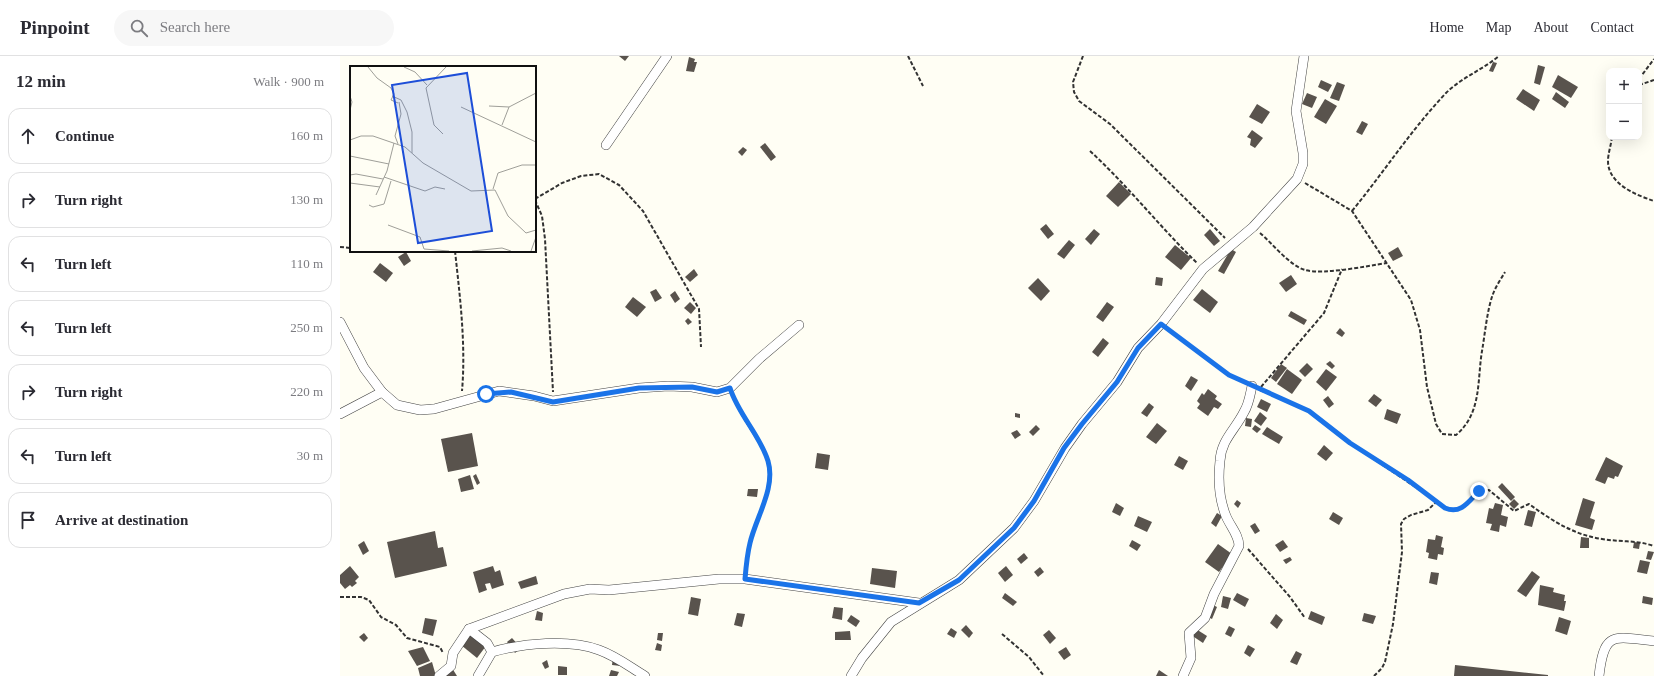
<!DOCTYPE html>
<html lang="en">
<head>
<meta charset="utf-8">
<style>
  :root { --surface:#fff; --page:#f7f7f7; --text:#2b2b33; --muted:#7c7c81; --line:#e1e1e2 }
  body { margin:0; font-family:"Times New Roman",serif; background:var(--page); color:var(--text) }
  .controls { position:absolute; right:12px; top:12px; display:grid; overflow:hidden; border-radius:8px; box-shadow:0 4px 16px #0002 }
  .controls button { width:36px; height:36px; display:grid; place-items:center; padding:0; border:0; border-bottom:1px solid var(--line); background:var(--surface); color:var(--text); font:20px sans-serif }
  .stop { position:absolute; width:12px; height:12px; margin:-9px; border:3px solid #1a73e8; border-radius:50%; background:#fff }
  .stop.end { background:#1a73e8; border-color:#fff; box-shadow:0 1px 4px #0008 }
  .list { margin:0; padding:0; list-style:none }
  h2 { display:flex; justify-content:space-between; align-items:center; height:52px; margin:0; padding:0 16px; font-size:17px }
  h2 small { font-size:13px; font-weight:400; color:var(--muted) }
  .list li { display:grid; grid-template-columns:26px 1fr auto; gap:12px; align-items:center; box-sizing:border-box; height:56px; margin:0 8px 8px; padding:0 8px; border:1px solid var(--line); border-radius:12px }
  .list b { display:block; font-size:15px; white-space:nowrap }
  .list em { font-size:13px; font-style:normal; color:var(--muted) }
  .icon { flex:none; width:22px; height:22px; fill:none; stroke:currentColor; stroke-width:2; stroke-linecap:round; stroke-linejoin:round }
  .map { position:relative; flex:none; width:1314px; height:620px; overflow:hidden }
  header { display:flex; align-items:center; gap:24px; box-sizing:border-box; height:56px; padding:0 20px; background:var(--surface); border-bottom:1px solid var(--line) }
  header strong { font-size:19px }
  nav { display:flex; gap:22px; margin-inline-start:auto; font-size:14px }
  .search { width:280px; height:36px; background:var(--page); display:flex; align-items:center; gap:10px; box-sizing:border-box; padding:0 14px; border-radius:22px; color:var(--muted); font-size:15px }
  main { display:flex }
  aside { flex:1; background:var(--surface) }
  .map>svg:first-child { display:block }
  .building { fill:#59534d }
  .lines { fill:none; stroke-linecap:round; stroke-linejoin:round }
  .street-casing { stroke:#434343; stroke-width:10 }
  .path { stroke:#323232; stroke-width:2; stroke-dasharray:4 2; stroke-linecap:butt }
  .street { stroke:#fff; stroke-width:9 }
  .route { stroke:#1a73e8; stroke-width:5 }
  .inset-road { fill:none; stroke:#9f9f99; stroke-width:1 }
  .view { fill:#1d4ed8; fill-opacity:0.15; stroke:#1d4ed8; stroke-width:2 }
  .inset-edge { fill:none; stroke:#101010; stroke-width:2 }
</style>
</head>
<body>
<header>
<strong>Pinpoint</strong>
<div class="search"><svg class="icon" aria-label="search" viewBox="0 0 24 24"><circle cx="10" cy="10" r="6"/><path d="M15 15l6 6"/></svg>Search here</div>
<nav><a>Home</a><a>Map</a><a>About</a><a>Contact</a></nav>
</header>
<main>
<aside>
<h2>12 min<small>Walk · 900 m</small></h2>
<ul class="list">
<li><svg class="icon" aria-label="ahead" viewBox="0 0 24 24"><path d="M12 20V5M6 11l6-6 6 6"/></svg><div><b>Continue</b></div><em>160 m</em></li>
<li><svg class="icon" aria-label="right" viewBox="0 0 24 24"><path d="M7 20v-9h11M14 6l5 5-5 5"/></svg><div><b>Turn right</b></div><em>130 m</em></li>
<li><svg class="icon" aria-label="left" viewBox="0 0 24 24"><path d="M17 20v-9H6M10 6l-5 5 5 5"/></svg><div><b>Turn left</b></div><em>110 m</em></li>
<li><svg class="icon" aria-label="left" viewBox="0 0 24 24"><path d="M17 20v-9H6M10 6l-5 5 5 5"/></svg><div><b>Turn left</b></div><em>250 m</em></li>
<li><svg class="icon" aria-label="right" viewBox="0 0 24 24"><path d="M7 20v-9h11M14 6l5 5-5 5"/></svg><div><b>Turn right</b></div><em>220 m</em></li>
<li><svg class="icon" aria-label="left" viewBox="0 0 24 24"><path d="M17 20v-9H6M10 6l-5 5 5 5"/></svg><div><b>Turn left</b></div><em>30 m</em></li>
<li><svg class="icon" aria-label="arrive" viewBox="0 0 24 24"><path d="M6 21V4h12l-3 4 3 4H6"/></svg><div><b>Arrive at destination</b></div></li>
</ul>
</aside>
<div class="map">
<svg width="1314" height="620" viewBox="0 0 1314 620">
  <rect width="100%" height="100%" fill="#fffef4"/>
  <g class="building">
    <path d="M279,0H289L285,5Z"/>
    <path d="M349,1L355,3L354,6H357L354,16L346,15Z"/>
    <path d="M1153,6L1157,7L1153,16L1149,15Z"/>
    <path d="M1198,9L1205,11L1200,29L1194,27Z"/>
    <path d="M1218,19L1238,31L1231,42L1212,31Z"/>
    <path d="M981,24L992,29L988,36L978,31Z"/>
    <path d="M997,26L1005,29L999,45L990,42Z"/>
    <path d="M1183,33L1200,44L1194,55L1176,43Z"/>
    <path d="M1216,36L1229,46L1225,52L1212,43Z"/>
    <path d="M967,37L977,41L972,52L962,48Z"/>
    <path d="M985,43L997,50L986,68L974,61Z"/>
    <path d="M917,48L930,56L922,68L909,61Z"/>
    <path d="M1022,65L1028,68L1022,79L1016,76Z"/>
    <path d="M912,74L923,82L915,92L910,89L911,83L907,81Z"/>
    <path d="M425,87L436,101L431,105L420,91Z"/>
    <path d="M403,91L407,94L402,100L398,96Z"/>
    <path d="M779,126L791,138L778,151L766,140Z"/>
    <path d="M706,168L714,178L708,183L700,173Z"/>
    <path d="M754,173L760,178L751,189L745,183Z"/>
    <path d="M870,173L880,185L874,190L864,179Z"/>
    <path d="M729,184L735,189L724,203L717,198Z"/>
    <path d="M835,189L851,202L841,214L825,201Z"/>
    <path d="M1058,191L1063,200L1053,205L1048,197Z"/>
    <path d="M891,193L896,196L884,218L878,215Z"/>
    <path d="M66,196L71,205L64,210L58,201Z"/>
    <path d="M40,207L53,217L46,226L33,216Z"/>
    <path d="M354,213L358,219L350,226L345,221Z"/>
    <path d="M951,219L957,228L946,236L939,227Z"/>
    <path d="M816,221L823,222L822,230L815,229Z"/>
    <path d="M698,222L710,235L701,245L688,232Z"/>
    <path d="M316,233L322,242L315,246L310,236Z"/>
    <path d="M862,233L878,246L870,257L853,244Z"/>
    <path d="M335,235L340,243L335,247L330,239Z"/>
    <path d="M293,241L306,251L297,261L285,251Z"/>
    <path d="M350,246L356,252L351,258L344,252Z"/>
    <path d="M767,246L774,251L763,266L756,261Z"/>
    <path d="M951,255L967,264L964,269L948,260Z"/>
    <path d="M348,262L352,266L348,269L345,265Z"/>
    <path d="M1000,272L1005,277L1002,281L996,277Z"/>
    <path d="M763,282L769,287L758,301L752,296Z"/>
    <path d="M990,305L995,310L992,313L986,308Z"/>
    <path d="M967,307L973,313L965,321L959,315Z"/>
    <path d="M941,308L947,312L936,326L931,322Z"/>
    <path d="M947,313L962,324L952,338L937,328Z"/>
    <path d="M986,313L997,321L986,335L976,326Z"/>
    <path d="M851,320L858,324L851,335L845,330Z"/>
    <path d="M868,333L877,340L875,343L882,348L878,353L874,351L868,360L857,352L860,348L857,345L862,337L864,339Z"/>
    <path d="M1034,338L1042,344L1036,351L1028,345Z"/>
    <path d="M988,340L994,348L989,352L983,344Z"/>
    <path d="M921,343L931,348L927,356L917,351Z"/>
    <path d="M809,347L814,351L807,361L801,357Z"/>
    <path d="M1047,353L1061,358L1057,368L1044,363Z"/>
    <path d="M920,356L927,362L921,370L914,365Z"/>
    <path d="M675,357L680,358V362L675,361Z"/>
    <path d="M906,362L912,363L911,371L905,370Z"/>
    <path d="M817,367L827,375L816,388L806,381Z"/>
    <path d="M696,369L700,373L693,380L689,376Z"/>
    <path d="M915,369L921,373L917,377L912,373Z"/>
    <path d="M927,371L943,381L939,388L922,378Z"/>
    <path d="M677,374L681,379L675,383L671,377Z"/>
    <path d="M132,377L138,410L108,416L101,383Z"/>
    <path d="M984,389L993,397L986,405L977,398Z"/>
    <path d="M477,397L490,399L488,414L475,412Z"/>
    <path d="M839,400L848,405L843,414L834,409Z"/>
    <path d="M1266,401L1283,410L1278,421L1275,420L1274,423L1268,421L1265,428L1255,424Z"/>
    <path d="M136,418L140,427L137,429L133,420Z"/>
    <path d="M130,419L134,433L121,436L118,423Z"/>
    <path d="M1162,427L1175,441L1171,445L1158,431Z"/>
    <path d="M408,433H418L417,441L407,440Z"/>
    <path d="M1243,442L1255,446L1250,462L1255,464L1252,474L1235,469Z"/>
    <path d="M1174,443L1179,448L1174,453L1169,448Z"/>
    <path d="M897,444L901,447L898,452L894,448Z"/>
    <path d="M776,447L784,452L780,460L772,456Z"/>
    <path d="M1155,447L1163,449L1161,459L1168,461L1166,471L1160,469L1159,476L1150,474L1152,468L1146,467L1149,452L1153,453Z"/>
    <path d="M1188,454L1196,456L1192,471L1184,469Z"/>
    <path d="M993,456L1003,462L999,469L989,463Z"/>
    <path d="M877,457L882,460L876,471L871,467Z"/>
    <path d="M798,460L812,466L807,476L794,470Z"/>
    <path d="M915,467L920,475L915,478L910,470Z"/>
    <path d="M95,475L98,492L103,491L107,510L55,522L47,486Z"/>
    <path d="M1096,479L1103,481L1101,491L1104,492L1103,499L1098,498L1097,504L1088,502L1089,497L1086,496L1088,483L1095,484Z"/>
    <path d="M1241,481L1249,482V492H1240Z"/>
    <path d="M792,484L801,489L797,495L789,490Z"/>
    <path d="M943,484L948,491L940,496L935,489Z"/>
    <path d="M24,485L29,495L23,499L18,489Z"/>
    <path d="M1294,486L1300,487L1299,493L1293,492Z"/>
    <path d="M878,488L892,498L879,516L865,506Z"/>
    <path d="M1308,495L1314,496L1311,504L1306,503Z"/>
    <path d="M684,497L688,502L681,508L677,503Z"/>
    <path d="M950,501L952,504L946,508L943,504Z"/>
    <path d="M1300,504L1310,506L1307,518L1297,516Z"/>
    <path d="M10,510L19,521L15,525L17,527L12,531L10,529L5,533L0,527V519Z"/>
    <path d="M153,510L155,516L160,514L164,529L152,533L150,527L145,528L147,534L139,537L133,516Z"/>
    <path d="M666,510L673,519L665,526L658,517Z"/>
    <path d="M700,511L704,516L698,521L694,516Z"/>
    <path d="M532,512L557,515L555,532L530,528Z"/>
    <path d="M1192,515L1200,521L1186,541L1177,535Z"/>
    <path d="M1091,516L1099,517L1097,529L1089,527Z"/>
    <path d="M196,520L198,528L181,533L178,526Z"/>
    <path d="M1200,529L1214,532L1213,536L1225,539L1224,545H1226L1224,555L1198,549Z"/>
    <path d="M665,537L677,546L673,550L662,542Z"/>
    <path d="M897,537L909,543L905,551L893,544Z"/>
    <path d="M883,540L891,542L888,553L881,551Z"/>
    <path d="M1303,540L1313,542L1312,549L1302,547Z"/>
    <path d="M351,541L361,543L358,560L348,558Z"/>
    <path d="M873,549L877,551L872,563L868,561Z"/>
    <path d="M494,551L503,552L502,564L492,562Z"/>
    <path d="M197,555L203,557L202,565L195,564Z"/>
    <path d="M971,555L985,561L982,569L968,563Z"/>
    <path d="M397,557L405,558L402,571L394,569Z"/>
    <path d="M1024,557L1036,560L1033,568L1022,565Z"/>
    <path d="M936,558L943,564L937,573L930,567Z"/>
    <path d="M511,559L520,565L516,571L507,565Z"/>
    <path d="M1219,561L1231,565L1227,579L1215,575Z"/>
    <path d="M85,562L97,564L93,580L82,577Z"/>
    <path d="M626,569L633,577L629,582L621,574Z"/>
    <path d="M889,570L895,573L891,581L885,578Z"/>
    <path d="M611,572L617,576L614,582L607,578Z"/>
    <path d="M856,573L867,580L863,587L851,579Z"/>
    <path d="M709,574L716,582L710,588L703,579Z"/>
    <path d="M510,575L511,584H495V576Z"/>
    <path d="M24,577L28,582L24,586L19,581Z"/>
    <path d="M130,577L146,590L137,602L121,589Z"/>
    <path d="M318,577H323L322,585L317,584Z"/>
    <path d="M172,582L181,592L175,597L167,586Z"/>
    <path d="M317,587L322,589L321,595L315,594Z"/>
    <path d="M908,589L915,593L910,601L904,597Z"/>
    <path d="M83,591L90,605L77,610L68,595Z"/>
    <path d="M726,591L731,599L724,604L718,596Z"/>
    <path d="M956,595L962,598L957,609L950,606Z"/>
    <path d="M273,600L282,602L281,610L272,609Z"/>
    <path d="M207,604L209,611L205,613L202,607Z"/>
    <path d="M92,606L96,620H80L78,612Z"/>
    <path d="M1115,609L1208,619V620H1114Z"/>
    <path d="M218,610L227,611V619H218Z"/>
    <path d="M112,612L117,620H101Z"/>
    <path d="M271,614L279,616L277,620H269Z"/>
    <path d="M819,614L828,620H816Z"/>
  </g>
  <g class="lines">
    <defs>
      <g id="street">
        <path d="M266,89L327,0"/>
        <path d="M0,266L24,312L42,336L57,349L80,354L94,353L159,335L194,340L213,345L299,332L328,330L352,331L377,336L390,332L419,303L459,269"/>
        <path d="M0,358L42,336"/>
        <path d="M129,573L147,587L152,596C183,587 229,583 259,594C276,600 290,611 305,620"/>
        <path d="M99,620L111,610L113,597L129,573L224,538L250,533L269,534L379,523H405L579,547"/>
        <path d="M138,620L152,596"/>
        <path d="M511,620L522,602L551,566L619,524L674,472L694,445L725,392L742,368L777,326L798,292L821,268L863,213L913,171L957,123L963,108V97L956,55L964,0"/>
        <path d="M843,620L851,602L849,577L865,562L874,538L899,490C899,479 890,470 886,460C879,443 878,423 880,405C881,384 895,374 904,356C909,348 910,339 912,330"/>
        <path d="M1259,620C1264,574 1274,581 1314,585"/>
      </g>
    </defs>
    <use href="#street" class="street-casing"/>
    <g class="path">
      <path d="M568,0L583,30"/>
      <path d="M743,0L733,26L734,36L739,45L770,68L885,182"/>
      <path d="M1299,23L1314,3"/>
      <path d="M1299,29L1314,24"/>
      <path d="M1272,81C1271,89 1268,98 1268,105C1268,128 1296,139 1314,145"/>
      <path d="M750,95C788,130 820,171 857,207"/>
      <path d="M965,127L1012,155L1071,244L1080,274L1087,331L1096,368L1102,378L1116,379C1142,357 1137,325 1142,295C1145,278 1147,254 1153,238C1156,230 1161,223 1165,216"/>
      <path d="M195,143L222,127L241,120L259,118L279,129L303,155L359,253L361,291"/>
      <path d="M195,144L202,160L205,183L213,336"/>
      <path d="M1012,155C1044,116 1071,74 1106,37C1121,22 1142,14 1159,0"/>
      <path d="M920,177C932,187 950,210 965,214C985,219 1026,210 1047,207"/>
      <path d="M0,191L11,192"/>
      <path d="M115,195C120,241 126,289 122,335"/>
      <path d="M829,274L889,319L904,326"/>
      <path d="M921,331L984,257L1002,213"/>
      <path d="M920,334L969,355L1010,387L1111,455C1125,452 1130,444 1139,435L1149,434L1174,455L1189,448C1211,464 1234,479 1262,483C1280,486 1296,484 1314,490"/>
      <path d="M393,341C402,363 418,381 427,403C437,427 416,463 410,487C408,496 407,505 406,514"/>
      <path d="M908,493L950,541L965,562"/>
      <path d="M0,541H21L29,544L41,561L56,569L67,582L100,591L103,597"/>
      <path d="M662,578L689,601L704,620"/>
      <path d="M1034,620L1042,612L1045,606L1053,568L1062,496L1061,468L1064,463L1071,459L1088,454L1096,446"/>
    </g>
    <use href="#street" class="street"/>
  </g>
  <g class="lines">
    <path class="route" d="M146,338L171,336L213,346L299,332L352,331L377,336L390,332C398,358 420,379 428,405C436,432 416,461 410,487C407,499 406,511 405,523L579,547L619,524L674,472L694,445L724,392L742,368L777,326L798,292L821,268L889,319L969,355L1010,387L1068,424L1105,452C1121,459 1129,445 1139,435"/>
  </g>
  <g transform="translate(10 10)">
    <rect width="186" height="186" fill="#fffef4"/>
    <path class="inset-road" d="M18,1L27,12L41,22L44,28L41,34L48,37M54,1L65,6L77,19M0,30L2,36L0,44M42,30L51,34L57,46L62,66V87M139,40L159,41L186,27M111,41L186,76M152,59L159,41M93,68L84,59L76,22L96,1M0,74L11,70H23L55,81L73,97L121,125L145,124L158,150L176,167L186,164M48,78L45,70L51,48L49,36M0,90L39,98M0,109L6,108L33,113M34,111L75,125L85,121L95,123M0,117L30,121M143,123L148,107L172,99H186M26,129L37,105L44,77M19,139L23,141L34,138L41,115M38,159L70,171L74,183L99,185M122,185L152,182L161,185M181,185L186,171"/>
    <path class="view" d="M117,7L142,165L68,177L42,19Z"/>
    <rect width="186" height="186" class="inset-edge"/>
  </g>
</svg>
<div class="controls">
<button>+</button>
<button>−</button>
</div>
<div class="stop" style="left:146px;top:338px"></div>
<div class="stop end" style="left:1139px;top:435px"></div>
</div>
</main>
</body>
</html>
